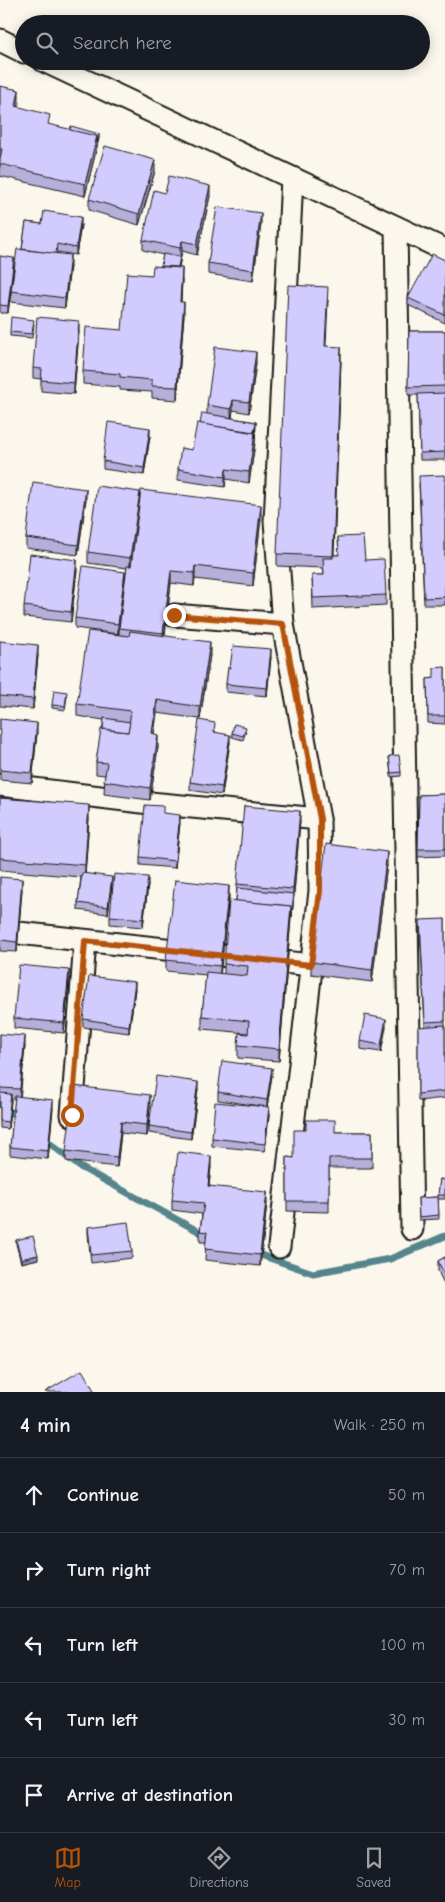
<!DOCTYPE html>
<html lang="en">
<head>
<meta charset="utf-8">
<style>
  :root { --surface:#171b24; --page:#20242c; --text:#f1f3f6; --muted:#9ea1a6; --line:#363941; --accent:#b45309 }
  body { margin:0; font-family:"Comic Neue",sans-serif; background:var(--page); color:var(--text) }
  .stop { position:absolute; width:15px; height:15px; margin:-11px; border:4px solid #b45309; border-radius:50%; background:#fff }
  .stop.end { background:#b45309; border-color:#fff; box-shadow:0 1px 5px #0008 }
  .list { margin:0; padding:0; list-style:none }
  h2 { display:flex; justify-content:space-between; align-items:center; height:65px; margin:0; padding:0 20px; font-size:21px }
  h2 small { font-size:16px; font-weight:400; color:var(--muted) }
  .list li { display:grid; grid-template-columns:32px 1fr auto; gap:15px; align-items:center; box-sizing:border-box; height:75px; padding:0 20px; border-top:1px solid var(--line) }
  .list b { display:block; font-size:19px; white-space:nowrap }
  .list em { font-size:16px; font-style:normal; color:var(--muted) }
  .icon { flex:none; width:28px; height:28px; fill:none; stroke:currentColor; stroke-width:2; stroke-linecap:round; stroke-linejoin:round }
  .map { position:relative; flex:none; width:445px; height:1392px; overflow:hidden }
  .search { position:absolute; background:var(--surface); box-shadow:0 2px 12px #0003; left:15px; right:15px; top:15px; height:55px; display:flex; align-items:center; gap:12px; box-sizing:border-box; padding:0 18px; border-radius:28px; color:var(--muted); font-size:19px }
  .sheet { height:440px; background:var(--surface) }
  nav { display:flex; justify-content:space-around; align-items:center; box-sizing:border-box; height:70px; border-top:1px solid var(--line); background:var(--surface); font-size:14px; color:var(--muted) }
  nav a { display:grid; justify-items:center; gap:2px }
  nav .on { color:var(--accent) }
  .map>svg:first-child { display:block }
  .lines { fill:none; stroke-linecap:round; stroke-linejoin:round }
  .stream { stroke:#55848d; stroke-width:7 }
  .minor-casing { stroke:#1c1c1c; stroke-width:25 }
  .minor { stroke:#fbf7ec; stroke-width:21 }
  .wall { fill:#b5afda; stroke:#1c1c1c }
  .shaded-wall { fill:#938eb2; stroke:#1c1c1c }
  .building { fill:#d2cbfe; stroke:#1c1c1c }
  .route { stroke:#b45309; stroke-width:6 }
</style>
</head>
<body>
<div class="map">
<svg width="445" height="1392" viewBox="0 0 445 1392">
  <rect width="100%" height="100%" fill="#fbf7ec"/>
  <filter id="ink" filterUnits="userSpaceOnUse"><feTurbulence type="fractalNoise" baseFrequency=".02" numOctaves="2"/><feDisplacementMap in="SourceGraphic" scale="10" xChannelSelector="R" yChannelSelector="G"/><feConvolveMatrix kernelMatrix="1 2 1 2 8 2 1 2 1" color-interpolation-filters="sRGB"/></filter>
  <g filter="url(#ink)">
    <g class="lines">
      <g class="stream">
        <path d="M0,1104L21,1120"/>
        <path d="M43,1138L80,1167L209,1237"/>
        <path d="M252,1252L313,1273L390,1259L445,1236"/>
      </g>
      <defs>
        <g id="minor">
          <path d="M0,40L24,52"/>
          <path d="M44,61L445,250"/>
          <path d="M396,227L412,1229"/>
          <path d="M174,615L283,624"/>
          <path d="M0,785L150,803L319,819"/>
          <path d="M0,931L311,965"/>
          <path d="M72,1115L85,941"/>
          <path d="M279,1247L320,891L319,819L283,624L275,521L292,178"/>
        </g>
      </defs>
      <use href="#minor" class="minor-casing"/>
      <use href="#minor" class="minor"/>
    </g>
    <g class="wall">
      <path d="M0,86L19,103L18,107L50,125L99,138L85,196L0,176Z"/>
      <path d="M155,171L139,225L89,210V199Z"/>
      <path d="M165,193L210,196L197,255L182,251L180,259L179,267L182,280L181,302L184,315L177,400L152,398V392L120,390V387L83,384V371L122,330L152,275L161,266L163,255L143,250V240Z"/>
      <path d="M26,222L42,224L81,225L76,255L57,252V254L70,266L65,308L11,302V291L22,249Z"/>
      <path d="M261,224L253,281L208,274V263Z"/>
      <path d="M0,256L14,265L8,313H0Z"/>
      <path d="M445,260V323L408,305V298Z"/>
      <path d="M328,300L326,346L341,360L334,555H339L338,537L365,560L386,595V605L313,609L312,575H324L323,568L277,566V554Z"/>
      <path d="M34,324L32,338L10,336V332Z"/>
      <path d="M79,331L74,394L41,391V379L33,378V368Z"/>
      <path d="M409,331H445V460H420L418,395H408Z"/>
      <path d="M256,363L249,413L233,410L232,418L256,422L255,443L249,483L226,479L225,487L178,480V469L192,450L200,424L207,414V405Z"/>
      <path d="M150,436L144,475L103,469V461Z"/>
      <path d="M445,475V605H424L419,483Z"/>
      <path d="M86,499L78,555L26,548V538Z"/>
      <path d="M140,500L261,518L253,586L195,579L194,586L171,583L165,636L210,655L200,719L157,713L154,734L158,747L150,800L104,794L105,775L96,774V762L104,720L77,716V704L119,635V628L123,602L118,634L75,628V618L125,580L127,568L88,563V552Z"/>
      <path d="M77,570L71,622L24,617V606Z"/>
      <path d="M0,641L38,655L33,709L0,706Z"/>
      <path d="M271,657L267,696L226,692V684L230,668Z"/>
      <path d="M445,667V724L428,723L427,679L434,678Z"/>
      <path d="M67,696L65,710L52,708V705Z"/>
      <path d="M0,719L37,733L32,783L0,780Z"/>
      <path d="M215,730V732L230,742L222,795L190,790V782Z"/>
      <path d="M246,731L243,740L232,737V733Z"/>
      <path d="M389,756L401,772V776L391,777Z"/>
      <path d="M445,794V856L418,857L419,795Z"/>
      <path d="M0,798L89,818L85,873L112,884L108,914L78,910V903L81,877L0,870Z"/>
      <path d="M300,821L292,917H291L279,1061L238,1058V1045L248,1034V1033L202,1029V1016L206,975L166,971V960L229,896L220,974H224V964L236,901L237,884Z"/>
      <path d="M180,823L175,868L140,865V857Z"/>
      <path d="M387,865L372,982L311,974V962Z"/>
      <path d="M0,877L22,889L17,952L0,951Z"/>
      <path d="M148,885L143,927L110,924V916Z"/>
      <path d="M445,919V1098L418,1101V1027H425L420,927Z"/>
      <path d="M69,981L64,1033L14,1028V1018Z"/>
      <path d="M135,989L129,1033L83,1027V1019Z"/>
      <path d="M386,1027L381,1052L360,1049V1041Z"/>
      <path d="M0,1034L25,1046L20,1097L53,1108L48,1159L10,1155V1147L15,1099H11L8,1129L0,1128Z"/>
      <path d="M272,1075L267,1107L269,1115L265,1151L212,1146V1138L267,1107L218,1100V1092Z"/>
      <path d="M198,1089L191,1139L149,1133V1126Z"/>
      <path d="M150,1106L147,1136L121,1133L117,1167L66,1161V1151Z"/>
      <path d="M335,1132H372V1168H329V1212L287,1211V1157L294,1158Z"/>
      <path d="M211,1166L209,1186L267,1203L260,1266L205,1260L206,1242H200V1231L202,1214L172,1210V1200Z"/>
      <path d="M440,1179L445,1180V1199H438L439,1219L419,1220L418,1198L438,1197Z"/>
      <path d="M88,1227L132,1251V1258L91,1263L88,1234Z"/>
      <path d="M16,1240L38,1259L21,1263L16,1244Z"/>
      <path d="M445,1257V1286L438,1271V1261Z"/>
    </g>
    <g class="shaded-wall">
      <path d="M19,90V103L16,119V106Z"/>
      <path d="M99,134V138L85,196V184L97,136Z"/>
      <path d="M155,160V171L139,225V214Z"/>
      <path d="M210,186V196L197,255V244Z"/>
      <path d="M261,213V224L253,281V270Z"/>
      <path d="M81,217V225L76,255V248Z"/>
      <path d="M182,241V251L177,279L180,257V248Z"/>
      <path d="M70,255V266L65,308V298Z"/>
      <path d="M14,258V265L8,313V306Z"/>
      <path d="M182,268V280L180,314V302Z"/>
      <path d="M184,302V315L177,400V387Z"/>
      <path d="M79,321V331L74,394V383Z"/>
      <path d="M341,347V360L333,568V556Z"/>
      <path d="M256,352V363L249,413V402Z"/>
      <path d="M233,400V410L231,419V409Z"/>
      <path d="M256,422L255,443L249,483V472Z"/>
      <path d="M150,428V436L144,475V468Z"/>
      <path d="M226,469V479L225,487V477Z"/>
      <path d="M86,489V499L78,555V545Z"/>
      <path d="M140,492V503L130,569V558Z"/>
      <path d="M261,505V518L253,586V573Z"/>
      <path d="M77,560V570L71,622V612Z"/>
      <path d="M195,566V579L194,586V573Z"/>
      <path d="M171,571V583L163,646V633Z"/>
      <path d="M125,572V583L118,634V624Z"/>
      <path d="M210,642V655L200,719V707Z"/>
      <path d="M38,645V655L33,709V699Z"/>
      <path d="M271,649V657L267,696V688Z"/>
      <path d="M157,700V713L152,746V733Z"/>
      <path d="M37,723V733L32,783V773Z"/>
      <path d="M158,735V747L150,800V788Z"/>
      <path d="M230,735V742L222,795V787Z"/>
      <path d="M89,805V818L85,877V865Z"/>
      <path d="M300,811V821L292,917L293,889Z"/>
      <path d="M180,815V823L175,868V861Z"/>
      <path d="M387,852V865L372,982V970Z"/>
      <path d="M112,877V884L108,914V907Z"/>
      <path d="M148,877V885L143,927V919Z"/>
      <path d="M22,879V889L17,952V942Z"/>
      <path d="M229,886V896L220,977V966Z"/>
      <path d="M291,906V918L279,1061V1049Z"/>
      <path d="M69,970V981L64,1033V1023Z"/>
      <path d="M135,982V989L129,1033V1026Z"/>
      <path d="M386,1019V1027L381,1052V1045Z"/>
      <path d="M25,1036V1046L20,1100V1089Z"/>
      <path d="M272,1068V1075L267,1107V1100Z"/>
      <path d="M198,1082V1089L191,1139V1132Z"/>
      <path d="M11,1094V1102L8,1129V1122Z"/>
      <path d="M150,1095V1106L147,1136V1125Z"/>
      <path d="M53,1100V1108L48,1159V1151Z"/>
      <path d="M269,1107V1115L265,1151V1144Z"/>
      <path d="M121,1122V1133L117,1167V1157Z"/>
      <path d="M211,1156V1166L208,1196V1186Z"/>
      <path d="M267,1192V1203L260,1266V1255Z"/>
      <path d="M38,1255V1259L21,1263V1259Z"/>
    </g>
    <g class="building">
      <path d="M0,86L19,90L16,106L50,115L48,124L97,136L85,184L0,164V159L2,149H0Z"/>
      <path d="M71,126L99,134L97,143V136L70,130Z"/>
      <path d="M105,146L155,160L139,214L89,199Z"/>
      <path d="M169,176L210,186L197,244L182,241L180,248L143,240L154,190L165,193Z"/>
      <path d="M217,207L261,213L253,270L208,263Z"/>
      <path d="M44,211L81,217L76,248L57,244L56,254L22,249L26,222L42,224Z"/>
      <path d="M17,249L70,255L65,298L11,291Z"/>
      <path d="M163,254L180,257L178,267L161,266Z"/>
      <path d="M432,254L445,260V315L408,298Z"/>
      <path d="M0,256L14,258L8,306L0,305Z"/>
      <path d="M153,266L182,268L180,302H184L177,387L152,386V380L120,377V374L83,371L86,327L122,330L127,273L152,275Z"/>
      <path d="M288,285L328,287L325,346L341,347L333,556L277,554Z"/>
      <path d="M11,317L34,320L32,334L10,332Z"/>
      <path d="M37,317L79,321L74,383L41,380L42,369L33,368Z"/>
      <path d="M409,331H445V386L408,387Z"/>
      <path d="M215,347L256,352L249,402L233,400L231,409L207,405Z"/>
      <path d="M445,393V452L420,453L418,394Z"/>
      <path d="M202,413L256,422L254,432L200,424Z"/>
      <path d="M108,422L150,428L144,468L103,461Z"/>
      <path d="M197,423L255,433L249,472L226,469L225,477L178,469L181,448L192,450Z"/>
      <path d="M445,475V597L424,598L419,476Z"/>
      <path d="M33,482L86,489L78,545L26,538Z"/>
      <path d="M97,486L140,492L130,558L88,552Z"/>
      <path d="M141,490L261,505L253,573L195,566L194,573L171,571L163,633L119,628L127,566H131Z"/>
      <path d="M363,536L365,560L384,559L386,595L313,598L312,575H324L323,558H333V555H339L338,537Z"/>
      <path d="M30,554L77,560L71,612L24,606Z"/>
      <path d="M83,566L125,572L118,624L75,618Z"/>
      <path d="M88,631L129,636L130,631L210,642L200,707L157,700L152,733L158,735L150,788L104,781L107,763L96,762L101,729L128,732L131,711L77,704Z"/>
      <path d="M0,641L38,645L33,699L0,696Z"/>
      <path d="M233,646L271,649L267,688L226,684L228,667L230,668Z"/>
      <path d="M445,667V716H428L427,679L434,678V668Z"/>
      <path d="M54,690L67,692L65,706L52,705Z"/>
      <path d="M104,718L130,722L128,732L103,729Z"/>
      <path d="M0,719L37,723L32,773L0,770Z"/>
      <path d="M199,720L215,723L214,732L230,735L222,787L190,782Z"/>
      <path d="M234,724L246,727L243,736L232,733Z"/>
      <path d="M399,755L401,772L391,773L389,756Z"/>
      <path d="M445,794V849H418L419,795Z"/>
      <path d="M0,798L89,805L85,865L0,858Z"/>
      <path d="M145,805L163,806V813L180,815L175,861L140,857Z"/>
      <path d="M244,806L300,811L293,889L237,884Z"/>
      <path d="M326,844L387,852L372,970L311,962Z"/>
      <path d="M82,873L112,877L108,907L78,903Z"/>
      <path d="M114,874L148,877L143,919L110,916Z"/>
      <path d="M0,877L22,879L17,942L0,940Z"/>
      <path d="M175,880L229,886L220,966L166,960Z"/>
      <path d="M237,888L294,894L292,910L291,909V906L236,901Z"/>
      <path d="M229,900L291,906L279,1049L238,1045L239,1033L248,1034L249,1021L202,1016L206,972L247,976L248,966L224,964Z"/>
      <path d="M445,919V1021L425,1022L420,920Z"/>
      <path d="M19,965L69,970L64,1023L14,1018Z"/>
      <path d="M89,976L135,982L129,1026L83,1019Z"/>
      <path d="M365,1015L386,1019L381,1045L360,1041Z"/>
      <path d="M445,1025V1091L418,1094V1027Z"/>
      <path d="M0,1034L25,1036L20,1089L0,1088Z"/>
      <path d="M222,1061L272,1068L267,1100L218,1092Z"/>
      <path d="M156,1076L198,1082L191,1132L149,1126Z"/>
      <path d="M74,1086L150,1095L147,1125L121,1122L117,1157L66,1151Z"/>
      <path d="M0,1093L11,1094L8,1122L0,1121Z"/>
      <path d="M15,1096L53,1100L48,1151L10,1147Z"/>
      <path d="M215,1102L269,1107L265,1144L212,1138Z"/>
      <path d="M306,1120H335V1132H372V1158H329V1201H287V1157L294,1158V1130H306Z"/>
      <path d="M178,1152L211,1156L208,1186L267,1192L260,1255L205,1249L207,1232L200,1231L204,1203L172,1200Z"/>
      <path d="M440,1179L445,1180V1195H438Z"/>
      <path d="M438,1197L439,1215L419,1217L418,1198Z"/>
      <path d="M128,1222L132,1251L91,1255L88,1227Z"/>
      <path d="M33,1236L38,1255L21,1259L16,1240Z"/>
      <path d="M445,1257V1276L438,1261Z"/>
      <path d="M82,1370L95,1392H45Z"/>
    </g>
  </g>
  <g class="lines" filter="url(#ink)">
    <path class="route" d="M72,1115L85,941L311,965L320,891V819L283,624L174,615"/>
  </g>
</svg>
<div class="stop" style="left:72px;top:1115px"></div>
<div class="stop end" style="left:174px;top:615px"></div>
<div class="search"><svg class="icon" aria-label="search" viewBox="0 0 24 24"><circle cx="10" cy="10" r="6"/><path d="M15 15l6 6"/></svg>Search here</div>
</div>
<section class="sheet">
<h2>4 min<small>Walk · 250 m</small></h2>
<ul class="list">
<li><svg class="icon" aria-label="ahead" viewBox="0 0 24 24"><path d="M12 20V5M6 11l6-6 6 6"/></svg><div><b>Continue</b></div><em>50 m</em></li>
<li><svg class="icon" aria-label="right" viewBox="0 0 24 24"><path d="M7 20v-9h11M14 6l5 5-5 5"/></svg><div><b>Turn right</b></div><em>70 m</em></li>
<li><svg class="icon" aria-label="left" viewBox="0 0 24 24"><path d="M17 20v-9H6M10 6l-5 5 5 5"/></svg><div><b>Turn left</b></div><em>100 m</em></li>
<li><svg class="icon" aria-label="left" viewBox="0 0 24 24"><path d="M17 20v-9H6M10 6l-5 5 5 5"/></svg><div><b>Turn left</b></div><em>30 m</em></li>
<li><svg class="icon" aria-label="arrive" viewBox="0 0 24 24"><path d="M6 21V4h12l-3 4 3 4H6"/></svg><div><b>Arrive at destination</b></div></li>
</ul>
</section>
<nav>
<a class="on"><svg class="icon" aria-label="map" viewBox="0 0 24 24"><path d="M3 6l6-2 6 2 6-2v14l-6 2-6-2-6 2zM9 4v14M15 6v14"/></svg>Map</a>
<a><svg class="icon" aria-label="directions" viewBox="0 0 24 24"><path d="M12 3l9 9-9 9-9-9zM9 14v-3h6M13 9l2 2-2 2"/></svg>Directions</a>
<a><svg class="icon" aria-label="saved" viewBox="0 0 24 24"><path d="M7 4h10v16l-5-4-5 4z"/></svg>Saved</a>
</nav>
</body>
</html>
